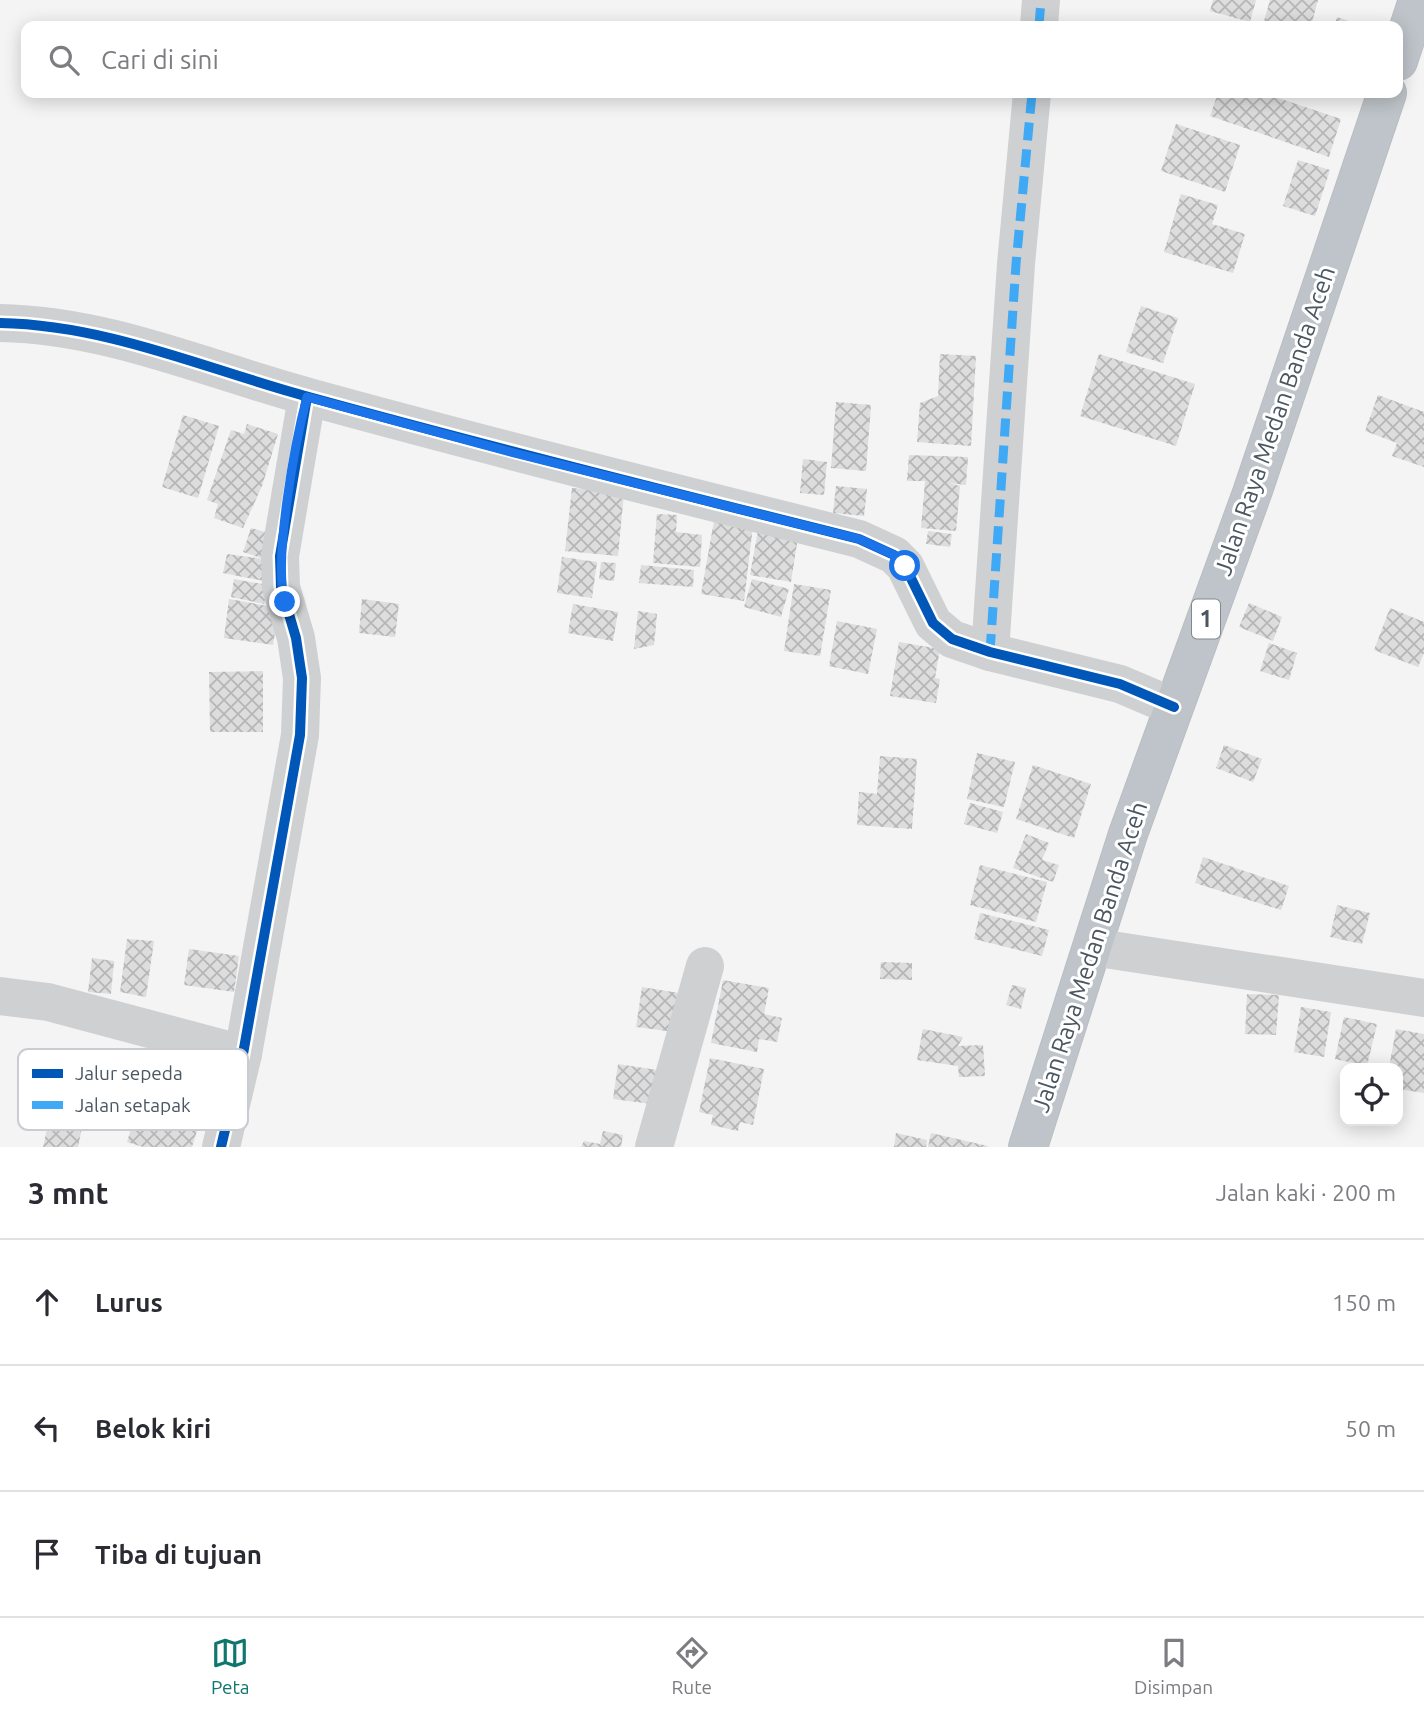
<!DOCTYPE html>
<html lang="id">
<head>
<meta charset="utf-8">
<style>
  :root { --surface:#fff; --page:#f7f7f7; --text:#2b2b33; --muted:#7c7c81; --line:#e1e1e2; --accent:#0f766e }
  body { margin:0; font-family:Ubuntu,sans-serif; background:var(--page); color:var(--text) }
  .controls { position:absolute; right:21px; bottom:21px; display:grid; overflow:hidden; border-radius:14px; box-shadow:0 4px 18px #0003 }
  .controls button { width:63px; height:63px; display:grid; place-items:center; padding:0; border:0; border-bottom:2px solid var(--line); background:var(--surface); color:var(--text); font:35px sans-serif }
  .stop { position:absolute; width:21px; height:21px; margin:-16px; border:5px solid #1a73e8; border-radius:50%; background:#fff }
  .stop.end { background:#1a73e8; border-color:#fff; box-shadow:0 2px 7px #0008 }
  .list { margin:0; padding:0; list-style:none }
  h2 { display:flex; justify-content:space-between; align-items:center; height:91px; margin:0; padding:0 28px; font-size:30px }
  h2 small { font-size:23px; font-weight:400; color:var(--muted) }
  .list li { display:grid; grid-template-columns:46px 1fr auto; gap:21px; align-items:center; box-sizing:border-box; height:126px; padding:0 28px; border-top:2px solid var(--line) }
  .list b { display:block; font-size:26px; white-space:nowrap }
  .list em { font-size:23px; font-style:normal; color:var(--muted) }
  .icon { flex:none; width:38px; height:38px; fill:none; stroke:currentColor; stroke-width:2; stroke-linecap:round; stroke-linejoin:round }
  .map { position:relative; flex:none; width:1424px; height:1147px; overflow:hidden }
  .search { position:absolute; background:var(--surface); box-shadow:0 4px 18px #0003; left:21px; right:21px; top:21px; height:77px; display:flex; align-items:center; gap:18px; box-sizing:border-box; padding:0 24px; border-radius:14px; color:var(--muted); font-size:26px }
  .sheet { height:469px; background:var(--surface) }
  nav { display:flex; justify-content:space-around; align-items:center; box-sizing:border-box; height:98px; border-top:2px solid var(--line); background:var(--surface); font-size:19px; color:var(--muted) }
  nav a { display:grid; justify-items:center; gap:4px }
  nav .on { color:var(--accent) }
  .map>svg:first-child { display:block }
  .building { fill:url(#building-cross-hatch) }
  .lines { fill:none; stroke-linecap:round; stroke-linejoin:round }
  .highway-casing { stroke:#b9bec3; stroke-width:40 }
  .minor { stroke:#ced0d2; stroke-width:38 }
  .highway { stroke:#bec4c9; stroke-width:38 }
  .quiet { stroke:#3fa9f5; stroke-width:9; stroke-dasharray:18 9; stroke-linecap:butt }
  .cycleway-casing { stroke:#fff; stroke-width:15 }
  .cycleway { stroke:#0057b8; stroke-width:10 }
  .route { stroke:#1a73e8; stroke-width:9 }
  .labels { text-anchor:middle; stroke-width:6; stroke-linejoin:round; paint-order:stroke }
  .shield { fill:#fff; stroke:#808990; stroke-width:2 }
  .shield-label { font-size:23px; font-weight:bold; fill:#4a5661 }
  .street-label { font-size:24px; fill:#4a5661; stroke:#fff }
  .key { fill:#fff; stroke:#c9ccd0; stroke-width:2 }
  .key-label { font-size:19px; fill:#4a5661 }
</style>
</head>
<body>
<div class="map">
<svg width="1424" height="1147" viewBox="0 0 1424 1147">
  <defs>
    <pattern id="building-cross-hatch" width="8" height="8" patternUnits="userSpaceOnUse" patternTransform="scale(1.75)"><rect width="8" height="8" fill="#ddddde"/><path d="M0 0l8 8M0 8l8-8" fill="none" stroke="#b5b6b7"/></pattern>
  </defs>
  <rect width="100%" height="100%" fill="#f4f4f4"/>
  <g class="building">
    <path d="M1213,0H1256L1250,22L1210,11Z"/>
    <path d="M1270,0H1318L1311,26H1282L1264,21Z"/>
    <path d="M1337,17L1358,24V26H1334Z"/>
    <path d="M1218,93H1263L1341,119L1329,157L1210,116Z"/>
    <path d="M1176,124L1240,145L1225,192L1161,171Z"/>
    <path d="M1298,160L1330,170L1315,216L1283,206Z"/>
    <path d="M1181,194L1218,205L1212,224L1245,234L1233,273L1164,252Z"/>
    <path d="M1141,306L1178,318L1163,363L1126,352Z"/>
    <path d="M940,354L976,356L971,446L917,442L920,403L938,396Z"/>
    <path d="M1099,354L1195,384L1176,446L1080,416Z"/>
    <path d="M1378,395L1424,412V467L1392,456L1397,443L1365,431Z"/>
    <path d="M836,402L871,405L866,471L831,468Z"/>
    <path d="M183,415L219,426L198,498L162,487Z"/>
    <path d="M247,424L278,434L262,486L243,528L214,518L218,504L207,500L231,430L244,434Z"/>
    <path d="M909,455L968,457L966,485L949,483L960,486L956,531L921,528L925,481H907Z"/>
    <path d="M803,459L827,462L824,495L800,493Z"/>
    <path d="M836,486L867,489L864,516L833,513Z"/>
    <path d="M572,488L624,493L618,556L565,551Z"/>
    <path d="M657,514L677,515L676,532L702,535L700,567L653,563Z"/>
    <path d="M714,521L753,526L744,601L701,594Z"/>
    <path d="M251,528L272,534L264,581L223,573L227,554L264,559L243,552Z"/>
    <path d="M758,530L798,537L791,582L750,575Z"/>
    <path d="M928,531L952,534L950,547L926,544Z"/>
    <path d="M562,557L597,562L592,598L557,593Z"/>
    <path d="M601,562L616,563L614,581L599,579Z"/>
    <path d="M641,565L694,570L693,587L639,583Z"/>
    <path d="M234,579L268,585L264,604L231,597Z"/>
    <path d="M752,579L789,589L781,617L744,607Z"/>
    <path d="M794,584L831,590L820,656L784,651Z"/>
    <path d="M229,599L279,608L273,645L224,638Z"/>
    <path d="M362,599L399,604L395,637L359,633Z"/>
    <path d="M1249,603L1282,617L1273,641L1239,627Z"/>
    <path d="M573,604L618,612L613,641L568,633Z"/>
    <path d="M1390,608L1424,622V653L1418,667L1374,650Z"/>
    <path d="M638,611L657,614L654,645L634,649Z"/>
    <path d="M837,621L877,629L868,674L829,666Z"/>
    <path d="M899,642L940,649L935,678L940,679L936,703L890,696Z"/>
    <path d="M1269,643L1297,653L1289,680L1260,671Z"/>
    <path d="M263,671V732H210L209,672Z"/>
    <path d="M1224,745L1262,759L1253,782L1216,768Z"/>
    <path d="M977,753L1015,762L1004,807L967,799Z"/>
    <path d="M880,756L917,759L912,829L857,825L859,792L877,794Z"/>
    <path d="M1033,765L1091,784L1074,838L1016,819Z"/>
    <path d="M970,803L1003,812L997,833L964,824Z"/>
    <path d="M1026,834L1049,843L1042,860L1059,865L1053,882L1013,868Z"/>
    <path d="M1203,857L1289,886L1281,910L1195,883Z"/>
    <path d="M980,865L1047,882L1036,922L970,905Z"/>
    <path d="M1337,905L1370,913L1362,944L1330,937Z"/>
    <path d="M980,913L1049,930L1042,956L974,939Z"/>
    <path d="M127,939L154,941L146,997L120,992Z"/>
    <path d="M189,949L239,956L234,992L184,985Z"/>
    <path d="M92,958L114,961L111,994L88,992Z"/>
    <path d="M881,962L912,963V980L880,979Z"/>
    <path d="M723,980L769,988L764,1014L782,1018L777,1042L759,1039L757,1052L711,1043Z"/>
    <path d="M1012,985L1026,988L1021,1009L1006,1005Z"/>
    <path d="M642,987L679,993L674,1032L636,1027Z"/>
    <path d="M1247,994L1279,995L1276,1035L1245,1034Z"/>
    <path d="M1301,1007L1331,1012L1324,1057L1294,1052Z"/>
    <path d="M1344,1017L1377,1024L1367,1066L1335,1059Z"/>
    <path d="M923,1029L963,1037L958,1046L983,1045L985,1076L959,1077L958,1066L917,1060Z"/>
    <path d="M1396,1029L1424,1034V1093L1398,1089V1068H1389Z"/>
    <path d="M164,1044L213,1062L206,1082H213L205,1104L186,1097L182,1108L146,1095Z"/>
    <path d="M710,1058L764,1069L753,1125L740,1122L738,1131L711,1125L713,1115L699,1112Z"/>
    <path d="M618,1064L657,1070L652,1104L613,1099Z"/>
    <path d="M139,1102L200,1121L192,1147H143L127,1142Z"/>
    <path d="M50,1115L83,1123L78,1147H43Z"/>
    <path d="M603,1131L623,1135L621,1147H581L584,1141L600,1144Z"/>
    <path d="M896,1133L927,1140L926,1147H894Z"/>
    <path d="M931,1133L988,1146L987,1147H928Z"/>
  </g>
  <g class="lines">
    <defs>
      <g id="highway">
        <path d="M1398,61L1418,0"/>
        <path d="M1028,1147L1128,834L1252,493L1387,93"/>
      </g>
    </defs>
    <use href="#highway" class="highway-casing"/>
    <g class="minor">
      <path d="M1039,26L1041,0"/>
      <path d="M0,323C108,325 206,369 309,397C491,447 675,493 859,539L894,555L905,566L933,623L952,639L990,652L1120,684L1174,707"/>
      <path d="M990,652L1016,264L1032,93"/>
      <path d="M1092,947L1424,998"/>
      <path d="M0,996L48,1002L243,1054"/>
      <path d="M221,1147L243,1054L300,735L302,678L296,638L281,587L280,556L307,397"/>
      <path d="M654,1147L705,966"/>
    </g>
    <use href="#highway" class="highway"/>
    <g class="quiet">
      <path d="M1039,26L1041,0"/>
      <path d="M990,652L1016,264L1032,93"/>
    </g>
    <defs>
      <g id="cycleway">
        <path d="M0,323C108,325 206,369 309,397C491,447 675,493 859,539L894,555L905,566L933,623L952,639L990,652L1120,684L1174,707"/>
        <path d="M221,1147L243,1054L300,735L302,678L296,638L281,587L280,556L307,397"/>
      </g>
    </defs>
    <use href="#cycleway" class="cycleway-casing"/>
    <use href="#cycleway" class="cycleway"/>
  </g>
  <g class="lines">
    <path class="route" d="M285,602C273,560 295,442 307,397L514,453L859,539L894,555L905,566"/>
  </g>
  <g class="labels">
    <rect class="shield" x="1192" y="599.5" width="28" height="39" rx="5"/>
    <g class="shield-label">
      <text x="1206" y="627">1</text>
    </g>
    <g class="street-label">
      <text transform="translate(1275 421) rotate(-71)" y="8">Jalan Raya Medan Banda Aceh</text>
      <text transform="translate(1090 957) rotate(-72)" y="8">Jalan Raya Medan Banda Aceh</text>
    </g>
  </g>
  <rect x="18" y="1049" width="230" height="81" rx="10" class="key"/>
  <rect x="32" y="1069" width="31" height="9" fill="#0057b8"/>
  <rect x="32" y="1101" width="31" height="8" fill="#3fa9f5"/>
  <g class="key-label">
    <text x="75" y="1080">Jalur sepeda</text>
    <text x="75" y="1112">Jalan setapak</text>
  </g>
</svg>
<div class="controls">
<button><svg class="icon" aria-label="locate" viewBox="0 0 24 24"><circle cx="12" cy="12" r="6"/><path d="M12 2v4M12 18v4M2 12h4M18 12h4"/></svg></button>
</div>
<div class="stop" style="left:905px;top:566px"></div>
<div class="stop end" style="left:285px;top:602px"></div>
<div class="search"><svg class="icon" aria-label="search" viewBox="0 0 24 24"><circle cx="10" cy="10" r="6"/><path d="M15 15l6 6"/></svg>Cari di sini</div>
</div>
<section class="sheet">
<h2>3 mnt<small>Jalan kaki · 200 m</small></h2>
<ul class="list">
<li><svg class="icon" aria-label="ahead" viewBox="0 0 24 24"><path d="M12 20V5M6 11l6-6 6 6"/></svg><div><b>Lurus</b></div><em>150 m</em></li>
<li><svg class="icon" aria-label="left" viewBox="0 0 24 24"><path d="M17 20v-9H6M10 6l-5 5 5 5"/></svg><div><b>Belok kiri</b></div><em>50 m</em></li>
<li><svg class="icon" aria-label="arrive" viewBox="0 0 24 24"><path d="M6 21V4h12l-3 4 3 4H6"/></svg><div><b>Tiba di tujuan</b></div></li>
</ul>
</section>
<nav>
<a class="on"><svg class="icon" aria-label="map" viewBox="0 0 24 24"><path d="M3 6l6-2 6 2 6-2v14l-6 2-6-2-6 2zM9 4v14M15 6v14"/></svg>Peta</a>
<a><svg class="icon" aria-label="directions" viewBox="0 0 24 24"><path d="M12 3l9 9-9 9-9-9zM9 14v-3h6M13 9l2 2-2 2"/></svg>Rute</a>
<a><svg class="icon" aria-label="saved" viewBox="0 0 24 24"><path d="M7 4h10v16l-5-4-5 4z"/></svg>Disimpan</a>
</nav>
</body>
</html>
